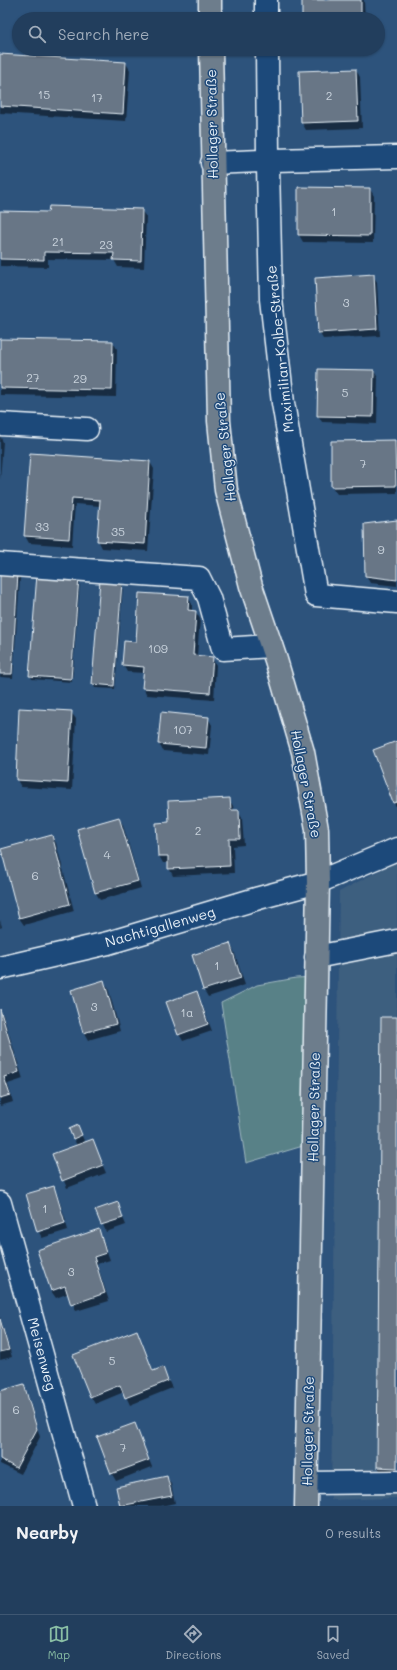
<!DOCTYPE html>
<html lang="en">
<head>
<meta charset="utf-8">
<style>
  :root { --surface:#223e5d; --page:#2a4563; --text:#f1f3f6; --muted:#a2aebc; --line:#3f5772; --accent:#8abfa5 }
  body { margin:0; font-family:Mali,sans-serif; background:var(--page); color:var(--text) }
  .list { margin:0; padding:0; list-style:none }
  h2 { display:flex; justify-content:space-between; align-items:center; height:52px; margin:0; padding:0 16px; font-size:17px }
  h2 small { font-size:13px; font-weight:400; color:var(--muted) }
  .icon { flex:none; width:22px; height:22px; fill:none; stroke:currentColor; stroke-width:2; stroke-linecap:round; stroke-linejoin:round }
  .map { position:relative; flex:none; width:397px; height:1506px; overflow:hidden }
  .search { position:absolute; background:var(--surface); box-shadow:0 1px 3px #0004; left:12px; right:12px; top:12px; height:44px; display:flex; align-items:center; gap:10px; box-sizing:border-box; padding:0 14px; border-radius:22px; color:var(--muted); font-size:15px }
  .sheet { height:108px; background:var(--surface) }
  nav { display:flex; justify-content:space-around; align-items:center; box-sizing:border-box; height:56px; border-top:1px solid var(--line); background:var(--surface); font-size:11px; color:var(--muted) }
  nav a { display:grid; justify-items:center; gap:2px }
  nav .on { color:var(--accent) }
  .map>svg:first-child { display:block }
  .built { fill:#3e5e7f }
  .green { fill:#598187; stroke:#a0b9c0 }
  .shadow { fill:#0007 }
  .building { fill:#677686; stroke:#e8f1f8 }
  .lines { fill:none; stroke-linecap:round; stroke-linejoin:round }
  .minor-casing { stroke:#e8f1f8; stroke-width:25 }
  .major-casing { stroke:#e8f1f8; stroke-width:25 }
  .minor { stroke:#1f4a7a; stroke-width:22 }
  .major { stroke:#6d7d8c; stroke-width:22 }
  .labels { text-anchor:middle; stroke-width:3; stroke-linejoin:round; paint-order:stroke }
  .number-label { font-size:12px; fill:#c8d2dc }
  .street-label { font-size:14px; fill:#e8f1f8; stroke:#1f4a7a }
</style>
</head>
<body>
<div class="map">
<svg width="397" height="1506" viewBox="0 0 397 1506">
  <rect width="100%" height="100%" fill="#2d537c"/>
  <filter id="ink" filterUnits="userSpaceOnUse"><feTurbulence type="fractalNoise" baseFrequency=".025" numOctaves="2"/><feDisplacementMap in="SourceGraphic" scale="8" xChannelSelector="R" yChannelSelector="G"/><feConvolveMatrix kernelMatrix="1 2 1 2 8 2 1 2 1" color-interpolation-filters="sRGB"/></filter>
  <g filter="url(#ink)">
    <path class="built" d="M397,861V1498L331,1500L339,892Z"/>
    <path class="green" d="M316,977L313,1143L246,1163L221,1003L257,985L296,978Z"/>
    <g class="shadow">
      <path d="M303,0H364L365,19H303Z"/>
      <path d="M0,55L126,63L130,70L126,121L0,113Z"/>
      <path d="M356,70L360,77L362,128L306,130L302,123Z"/>
      <path d="M299,188L370,189L374,196L373,243L303,242L299,235Z"/>
      <path d="M141,210L146,217L144,268L118,267L114,260L48,259V267L0,266V212L49,213Z"/>
      <path d="M373,275L377,282L380,336L323,339L319,332Z"/>
      <path d="M0,340L113,342L117,349L116,397L0,395Z"/>
      <path d="M374,371L378,378L377,424L322,422L318,415Z"/>
      <path d="M0,436L3,442L0,480Z"/>
      <path d="M395,441L397,444V493L337,494L332,487V442Z"/>
      <path d="M31,454L150,462L154,469L148,551L102,548L98,540L100,506L75,504L72,546L29,543L25,536Z"/>
      <path d="M397,521V586L370,583L366,576L365,525Z"/>
      <path d="M0,573L18,574L20,578L13,678L0,677Z"/>
      <path d="M78,578L80,582L72,682L32,679L30,675Z"/>
      <path d="M101,581L121,583L123,586L115,689L95,688L93,684Z"/>
      <path d="M188,597L192,604V611L196,612L200,619L197,656L212,658L216,665L214,700L147,695L143,688L145,673L127,672L123,665L136,643Z"/>
      <path d="M20,709L71,712L76,719L72,790L21,787L17,780Z"/>
      <path d="M208,718L212,725L209,755L163,751L159,744Z"/>
      <path d="M397,742V808L394,803Z"/>
      <path d="M229,799L233,806L234,811H238L242,818L244,845L233,846L234,873L173,876L169,868V863H163L159,856L157,824L170,823Z"/>
      <path d="M119,818L123,825L141,888L100,900L96,893L78,830Z"/>
      <path d="M52,836L56,843L74,911L24,925L19,918Z"/>
      <path d="M0,920L2,927L0,928Z"/>
      <path d="M230,944L234,951L245,985L208,997L204,990L193,956Z"/>
      <path d="M103,981L108,988L120,1031L88,1040L84,1033L72,991Z"/>
      <path d="M196,992L200,999L212,1031L183,1041L179,1034Z"/>
      <path d="M0,1010L3,1015L23,1079L8,1084L13,1102L0,1106Z"/>
      <path d="M382,1018H397V1477H384L378,1467Z"/>
      <path d="M78,1127L85,1143L92,1140L106,1173L67,1188L53,1155L77,1146L70,1130Z"/>
      <path d="M53,1187L57,1194L66,1221L38,1230Z"/>
      <path d="M117,1203L126,1225L106,1232L97,1210Z"/>
      <path d="M66,1223L68,1230L42,1238L39,1232Z"/>
      <path d="M98,1231L102,1238L110,1260L97,1264L109,1301L76,1311L69,1293L56,1298L51,1291Z"/>
      <path d="M0,1317L12,1357L0,1360Z"/>
      <path d="M136,1331L154,1372L163,1369L172,1388L130,1405L124,1392L95,1404L91,1397Z"/>
      <path d="M23,1385L27,1392L40,1437L21,1474L0,1464V1392Z"/>
      <path d="M135,1424L152,1467L116,1481L112,1474Z"/>
      <path d="M167,1477L171,1484L175,1503L161,1506H121L117,1488Z"/>
    </g>
    <g class="building">
      <rect x="302" y="0" width="59" height="19"/>
      <path d="M0,54L126,62L123,114L0,106Z"/>
      <path d="M356,69L358,121L301,123L299,71Z"/>
      <path d="M298,187L370,188V236L298,235Z"/>
      <path d="M49,206L142,209L141,261L113,260L114,253L44,252V260L0,259V211L48,212Z"/>
      <path d="M374,274L377,329L318,333L315,278Z"/>
      <path d="M0,339L113,341L112,390L0,388Z"/>
      <path d="M318,369L374,370L373,417L317,416Z"/>
      <path d="M395,440L396,486L331,487V441Z"/>
      <path d="M30,453L150,461L145,544L97,541L100,500L72,498L69,539L24,536Z"/>
      <path d="M397,520V580L365,576L364,524Z"/>
      <path d="M0,572L18,573L12,674H0Z"/>
      <path d="M37,574L79,577L71,679L29,676Z"/>
      <path d="M100,580L122,582L114,686L92,684Z"/>
      <path d="M139,593L189,596L188,610L196,611L193,655L213,657L210,693L142,688L144,667L122,665L124,641L136,642Z"/>
      <path d="M19,708L72,711L68,783L16,780Z"/>
      <path d="M161,712L209,717L206,748L158,744Z"/>
      <path d="M397,741V802L393,803L373,750Z"/>
      <path d="M230,798L231,810H239L240,839H229L230,866L168,869V856H158L156,823L169,822L168,801Z"/>
      <path d="M119,817L138,881L95,893L77,829Z"/>
      <path d="M52,835L70,904L19,918L1,849Z"/>
      <path d="M230,943L241,978L203,990L192,955Z"/>
      <path d="M104,980L116,1024L83,1033L71,990Z"/>
      <path d="M197,991L208,1024L178,1035L166,1002Z"/>
      <path d="M0,1009L19,1072L4,1077L10,1095L0,1098Z"/>
      <path d="M381,1017H397V1468L377,1467Z"/>
      <path d="M78,1125L82,1135L73,1139L69,1129Z"/>
      <path d="M93,1139L103,1165L62,1181L52,1154Z"/>
      <path d="M54,1186L65,1223L37,1232L26,1194Z"/>
      <path d="M118,1202L123,1218L101,1225L95,1210Z"/>
      <path d="M99,1229L106,1253L94,1257L105,1293L71,1305L65,1286L51,1291L37,1250Z"/>
      <path d="M0,1319L9,1350L0,1352Z"/>
      <path d="M137,1330L153,1371L163,1367L168,1381L125,1398L120,1385L90,1397L73,1355Z"/>
      <path d="M24,1384L37,1429L16,1468L0,1459V1391Z"/>
      <path d="M135,1423L149,1460L111,1474L97,1437Z"/>
      <path d="M167,1476L172,1496L120,1506L116,1487Z"/>
    </g>
    <g class="lines">
      <defs>
        <g id="minor">
          <path d="M266,0V19"/>
          <path d="M267,49L268,155"/>
          <path d="M273,160L397,157"/>
          <path d="M212,163L262,161"/>
          <path d="M268,166L271,299L283,403L316,595L397,602"/>
          <path d="M0,424L87,429"/>
          <path d="M0,564L199,578L209,598L223,649L271,646"/>
          <path d="M316,957L397,941"/>
          <path d="M0,968L108,943L259,898L318,882L397,849"/>
          <path d="M0,1203L84,1506"/>
          <path d="M307,1483L397,1482"/>
        </g>
        <g id="major">
          <path d="M210,0V19"/>
          <path d="M211,49L219,421L226,490L251,586L276,660L303,752L317,829L318,882L306,1506"/>
        </g>
      </defs>
      <use href="#minor" class="minor-casing"/>
      <use href="#major" class="major-casing"/>
      <use href="#minor" class="minor"/>
      <use href="#major" class="major"/>
    </g>
  </g>
  <g class="labels">
    <g class="number-label">
      <text x="44" y="99">15</text>
      <text x="329" y="100">2</text>
      <text x="97" y="102">17</text>
      <text x="334" y="216">1</text>
      <text x="58" y="246">21</text>
      <text x="106" y="249">23</text>
      <text x="346" y="307">3</text>
      <text x="33" y="382">27</text>
      <text x="80" y="383">29</text>
      <text x="345" y="397">5</text>
      <text x="363" y="468">7</text>
      <text x="42" y="531">33</text>
      <text x="118" y="536">35</text>
      <text x="381" y="554">9</text>
      <text x="158" y="653">109</text>
      <text x="183" y="734">107</text>
      <text x="198" y="835">2</text>
      <text x="107" y="859">4</text>
      <text x="35" y="880">6</text>
      <text x="217" y="970">1</text>
      <text x="94" y="1011">3</text>
      <text x="187" y="1017">1a</text>
      <text x="45" y="1213">1</text>
      <text x="71" y="1276">3</text>
      <text x="112" y="1365">5</text>
      <text x="16" y="1414">6</text>
      <text x="123" y="1452">7</text>
    </g>
    <g class="street-label">
      <text transform="translate(212 124) rotate(-91)" y="5">Hollager Straße</text>
      <text transform="translate(280 349) rotate(-96)" y="5">Maximilian-Kolbe-Straße</text>
      <text transform="translate(225 447) rotate(-96)" y="5">Hollager Straße</text>
      <text transform="translate(306 784) rotate(79)" y="5">Hollager Straße</text>
      <text transform="translate(160 927) rotate(-16)" y="5">Nachtigallenweg</text>
      <text transform="translate(314 1107) rotate(-89)" y="5">Hollager Straße</text>
      <text transform="translate(42 1354) rotate(75)" y="5">Meisenweg</text>
      <text transform="translate(308 1431) rotate(-89)" y="5">Hollager Straße</text>
    </g>
  </g>
</svg>
<div class="search"><svg class="icon" aria-label="search" viewBox="0 0 24 24"><circle cx="10" cy="10" r="6"/><path d="M15 15l6 6"/></svg>Search here</div>
</div>
<section class="sheet">
<h2>Nearby<small>0 results</small></h2>
<ul class="list">
</ul>
</section>
<nav>
<a class="on"><svg class="icon" aria-label="map" viewBox="0 0 24 24"><path d="M3 6l6-2 6 2 6-2v14l-6 2-6-2-6 2zM9 4v14M15 6v14"/></svg>Map</a>
<a><svg class="icon" aria-label="directions" viewBox="0 0 24 24"><path d="M12 3l9 9-9 9-9-9zM9 14v-3h6M13 9l2 2-2 2"/></svg>Directions</a>
<a><svg class="icon" aria-label="saved" viewBox="0 0 24 24"><path d="M7 4h10v16l-5-4-5 4z"/></svg>Saved</a>
</nav>
</body>
</html>
